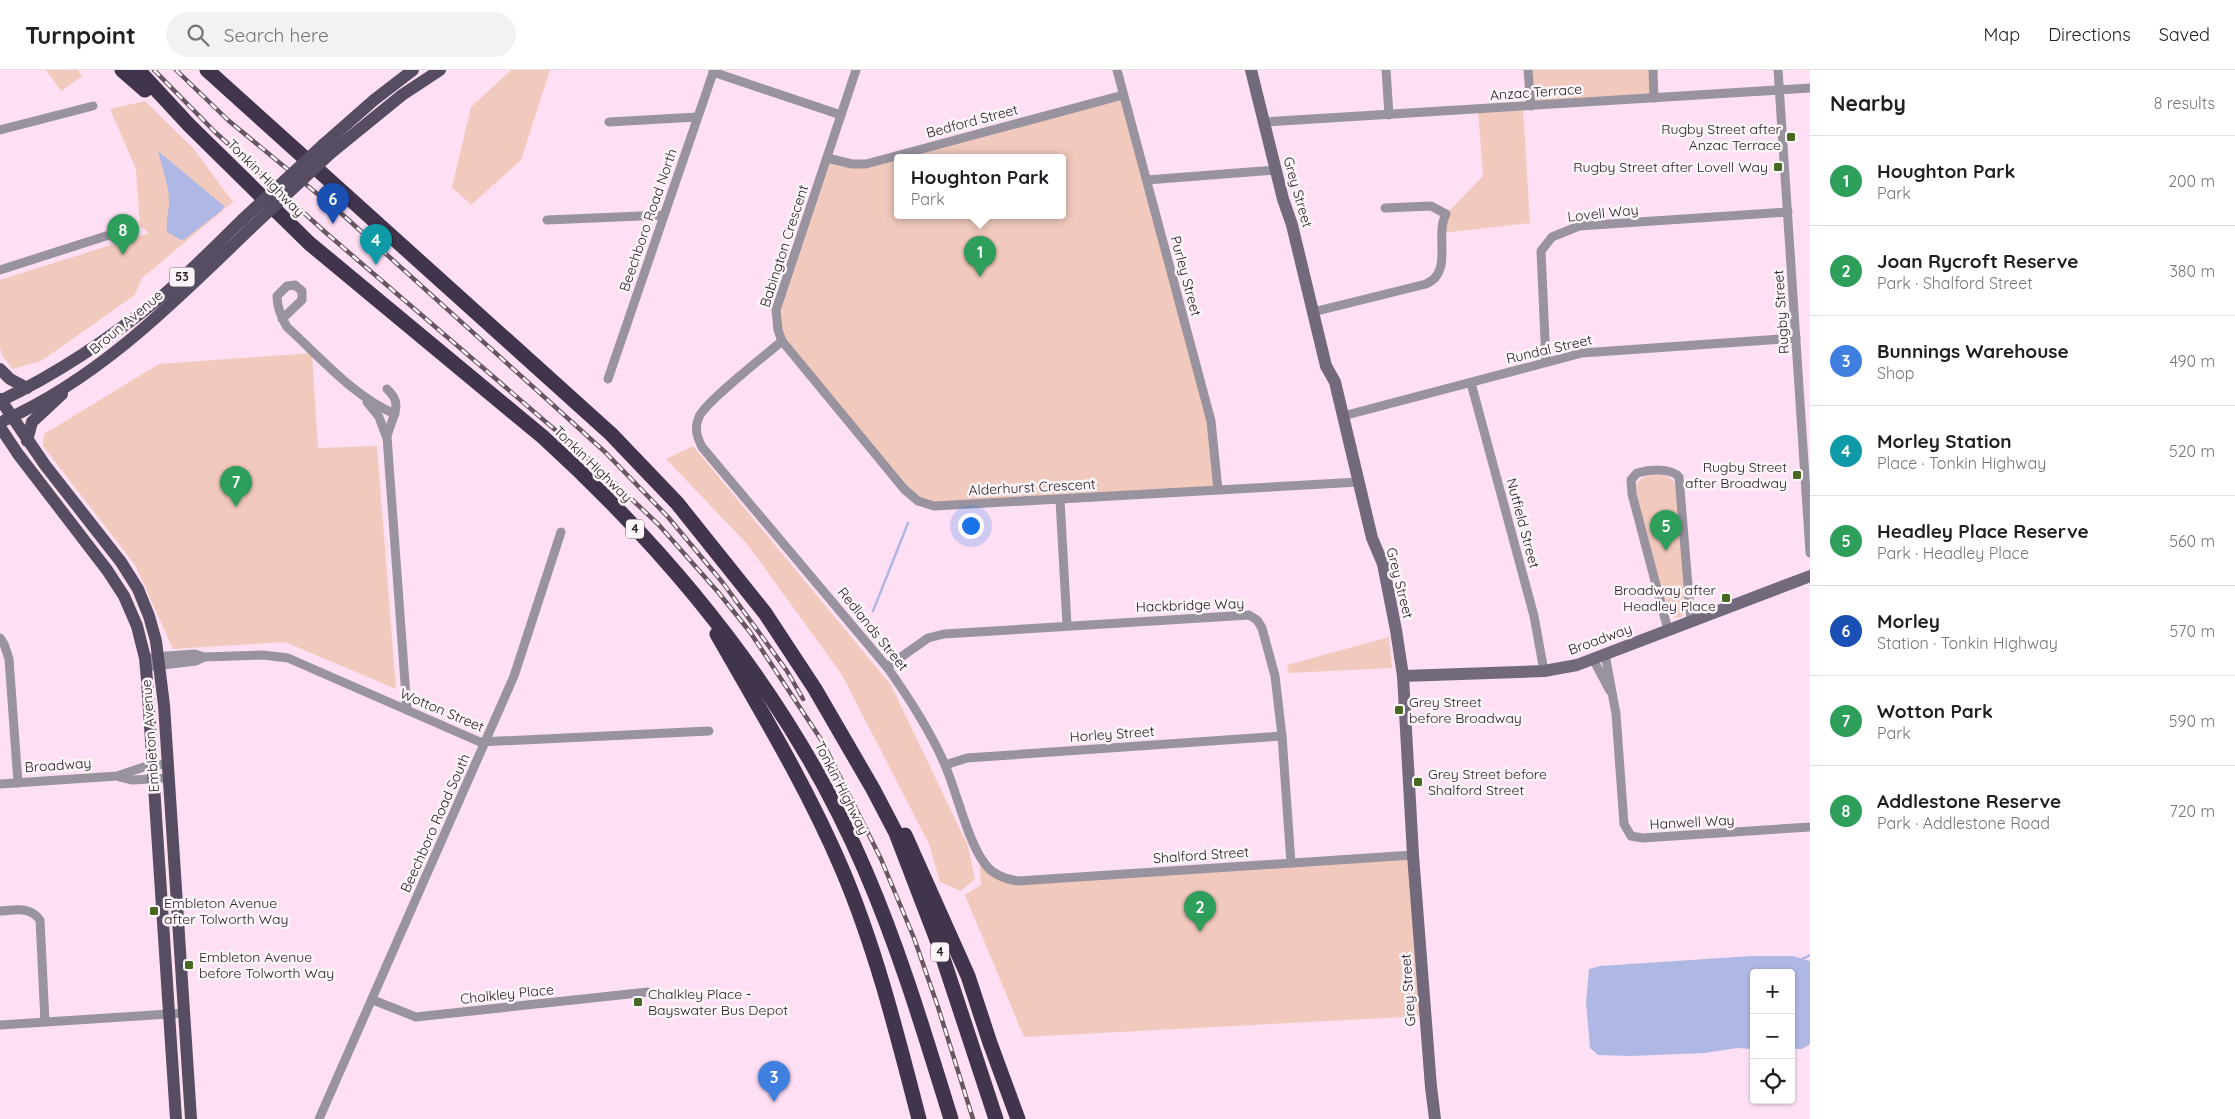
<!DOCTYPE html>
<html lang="en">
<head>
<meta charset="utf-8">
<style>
  :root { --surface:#fff; --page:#f2f2f2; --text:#202124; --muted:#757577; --line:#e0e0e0; --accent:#b45309 }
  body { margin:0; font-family:Quicksand,sans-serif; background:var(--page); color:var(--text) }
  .controls { position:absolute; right:15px; bottom:15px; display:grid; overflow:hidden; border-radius:5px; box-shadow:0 1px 4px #0004 }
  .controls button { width:45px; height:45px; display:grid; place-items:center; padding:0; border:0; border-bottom:1px solid var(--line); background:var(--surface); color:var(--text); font:25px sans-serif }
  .you { position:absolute; left:970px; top:455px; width:18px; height:18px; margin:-12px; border:4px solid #fff; border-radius:50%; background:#1a73e8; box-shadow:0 0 0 8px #1a73e833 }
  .badge { display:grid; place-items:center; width:32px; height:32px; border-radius:50%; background:var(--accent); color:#fff; font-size:16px; font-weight:700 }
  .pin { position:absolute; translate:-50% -41px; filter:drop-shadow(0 1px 2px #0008) }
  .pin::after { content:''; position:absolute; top:26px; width:18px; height:15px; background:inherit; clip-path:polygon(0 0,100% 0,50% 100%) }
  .popup { position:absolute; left:894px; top:84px; width:172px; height:65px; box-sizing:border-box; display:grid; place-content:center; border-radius:5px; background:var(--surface); filter:drop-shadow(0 1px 4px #0005); font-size:16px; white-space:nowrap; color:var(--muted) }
  .popup b { font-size:19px; color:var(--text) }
  .popup::after { content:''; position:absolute; left:50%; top:100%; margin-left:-10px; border:10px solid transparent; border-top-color:var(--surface) }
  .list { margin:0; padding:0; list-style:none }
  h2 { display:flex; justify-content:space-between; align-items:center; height:65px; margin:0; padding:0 20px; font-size:21px }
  h2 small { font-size:16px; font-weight:400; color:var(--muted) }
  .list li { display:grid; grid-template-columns:32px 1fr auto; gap:15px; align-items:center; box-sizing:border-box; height:90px; padding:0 20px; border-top:1px solid var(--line) }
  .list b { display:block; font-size:19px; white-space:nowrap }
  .list p { margin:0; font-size:16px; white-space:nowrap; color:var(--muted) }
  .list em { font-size:16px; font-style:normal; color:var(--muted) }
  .icon { flex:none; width:28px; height:28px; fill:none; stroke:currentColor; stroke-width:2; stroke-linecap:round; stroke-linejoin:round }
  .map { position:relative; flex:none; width:1810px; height:1049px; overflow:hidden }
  header { display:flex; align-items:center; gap:30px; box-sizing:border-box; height:70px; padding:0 25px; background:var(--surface); border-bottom:1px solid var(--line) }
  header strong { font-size:24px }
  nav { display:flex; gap:28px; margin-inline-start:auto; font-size:18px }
  .search { width:350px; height:45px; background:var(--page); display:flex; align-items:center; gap:12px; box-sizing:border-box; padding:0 18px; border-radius:28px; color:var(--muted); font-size:19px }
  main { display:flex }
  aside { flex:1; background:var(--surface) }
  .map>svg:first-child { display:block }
  .green { fill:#f2cabd; fill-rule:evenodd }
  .water { fill:#afb8e4 }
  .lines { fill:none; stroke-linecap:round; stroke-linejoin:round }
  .stream { stroke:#afb8e4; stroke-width:2.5 }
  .street { stroke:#9993a0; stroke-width:9 }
  .secondary { stroke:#726a7c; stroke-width:12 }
  .primary { stroke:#574d62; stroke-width:12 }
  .highway { stroke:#40354d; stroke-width:15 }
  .rail-casing { stroke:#675661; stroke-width:4.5 }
  .rail { stroke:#fbf5f9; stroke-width:2.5; stroke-dasharray:8; stroke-linecap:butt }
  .primary-bridge { stroke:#574d62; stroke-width:12 }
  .poi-dot { fill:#486921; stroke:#fbf5f9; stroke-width:2 }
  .labels { text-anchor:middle; stroke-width:5; stroke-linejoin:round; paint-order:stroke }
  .shield { fill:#fbf5f9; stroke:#696066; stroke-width:1 }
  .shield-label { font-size:12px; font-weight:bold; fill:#2b2027 }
  .street-label { font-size:14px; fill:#2b2027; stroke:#fbf5f9 }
  .poi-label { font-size:14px; fill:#2b2027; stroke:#fbf5f9; text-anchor:start }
</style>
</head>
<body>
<header>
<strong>Turnpoint</strong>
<div class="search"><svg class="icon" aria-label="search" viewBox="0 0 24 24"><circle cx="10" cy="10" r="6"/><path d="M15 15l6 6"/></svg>Search here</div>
<nav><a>Map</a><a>Directions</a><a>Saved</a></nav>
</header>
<main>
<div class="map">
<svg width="1810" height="1049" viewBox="0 0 1810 1049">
  <rect width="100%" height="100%" fill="#fedff4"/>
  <g class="green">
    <path d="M46,0H78L82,6L61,21Z"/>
    <path d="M511,0H550L521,90L471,135L452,117L471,37Z"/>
    <path d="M1528,0H1653L1654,28L1531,36Z"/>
    <path d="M1123,25L1211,351L1218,420L934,436L918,431L778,260L776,249L827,88L852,94ZM898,88H1062V146H898Z"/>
    <path d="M145,31L193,78L233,132L142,208L135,225L41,291L12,299L2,285L0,278V210L149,163L140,156L136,99L110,39Z"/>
    <path d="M1523,37L1530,153L1441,163L1446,144L1483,106L1478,40Z"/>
    <path d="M312,283L318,378L377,376L396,619L285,572L173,579L135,495L43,376L44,364L159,294Z"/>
    <path d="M693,376L891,615L968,776L975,809L961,821L940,812L929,774L842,605L748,475L666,389Z"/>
    <path d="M1664,405L1673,410L1676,418L1686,539L1681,547L1675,548L1668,542L1635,420C1638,404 1651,405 1664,405Z"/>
    <path d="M1389,567L1392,598L1289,603L1287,595Z"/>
    <path d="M979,784L1005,808L1413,785L1425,946L1024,967L965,825L981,815Z"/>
  </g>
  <g class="water">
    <path d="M158,81L224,136L222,140L185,169L181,170L167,162C166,151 168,145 169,135C170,117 162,99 158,81Z"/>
    <path d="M1751,886H1793L1810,891V974L1802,979H1791V903H1754V979L1737,978L1705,983L1630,986L1598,985L1590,978L1586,932L1589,899L1600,896Z"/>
  </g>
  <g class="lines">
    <g class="stream">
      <path d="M873,541L908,453"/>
      <path d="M1800,890L1810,885"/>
    </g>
    <g class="street">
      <path d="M856,0L776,240L778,260L782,271L904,419L918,431L934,436L1359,412"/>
      <path d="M1117,0L1211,351L1218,420"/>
      <path d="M1386,0L1389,45"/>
      <path d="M1528,0L1531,36"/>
      <path d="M1653,0L1654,28"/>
      <path d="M1778,0L1810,483"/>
      <path d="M713,2L841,45"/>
      <path d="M609,52L697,47"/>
      <path d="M1264,52L1810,18"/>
      <path d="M0,60L93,36"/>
      <path d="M827,88L852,94H866L1123,25"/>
      <path d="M1147,110L1275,100"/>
      <path d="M547,150L664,145"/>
      <path d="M0,200L134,157"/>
      <path d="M1313,242L1426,214C1454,202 1434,166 1446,144L1431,136L1385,138"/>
      <path d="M282,249L302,230V221L295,215L287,216L277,226C277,238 281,247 287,257C320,287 353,326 395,344"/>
      <path d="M782,271C766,285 705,332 699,347C694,358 697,367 702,377L887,597C909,628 930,660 945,695C957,723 968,772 985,794C993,805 1005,809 1018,811L1413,785"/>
      <path d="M1546,292L1541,181L1552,167L1579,156L1788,142"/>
      <path d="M608,309L714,0"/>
      <path d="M1471,313L1534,546L1544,601"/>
      <path d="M387,319C405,335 391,347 387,367L407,640"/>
      <path d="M367,332L379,347L386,366"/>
      <path d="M1343,346L1582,283L1796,268"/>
      <path d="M1060,430L1067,555"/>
      <path d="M1668,560L1632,424L1631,410L1637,403C1648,400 1670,397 1679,407L1691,551"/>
      <path d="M0,568L4,574L9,589L18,713"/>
      <path d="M1605,584L1616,644L1624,754L1631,766L1643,768L1810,757"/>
      <path d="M153,587L195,584L204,587L263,585L288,588L480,672L709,661"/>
      <path d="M1593,589L1610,621"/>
      <path d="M146,597L196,591L204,587"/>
      <path d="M887,597L928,568L944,564L1249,545L1257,550L1262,558L1275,606L1282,666L1291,793"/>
      <path d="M945,695L967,688L1282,666"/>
      <path d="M120,707L133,710L168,708"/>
      <path d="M0,714L117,706L147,696L167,694"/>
      <path d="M0,841C16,840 30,836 40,850L45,952"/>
      <path d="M373,930L416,947L648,922"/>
      <path d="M0,955L184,943"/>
      <path d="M319,1049L514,606L561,462"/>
    </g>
    <g class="secondary">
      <path d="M1251,0L1283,129L1292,155L1326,296L1335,312L1372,468L1383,494L1396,560L1403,606L1413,785L1431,1017L1435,1049"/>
      <path d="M1403,606L1544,601L1577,595L1810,506"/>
    </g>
    <g class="primary">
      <path d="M324,74L374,30L413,0"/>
      <path d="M332,82L402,25L440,0"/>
      <path d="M0,299L10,309L27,318"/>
      <path d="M0,329L45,395L121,492L138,519L149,546L156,571L164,635L191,1049"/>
      <path d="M0,331C57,304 112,267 161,227C189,203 215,176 242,150"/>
      <path d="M5,350C101,307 175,231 250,159"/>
      <path d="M0,357L18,384L107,500L124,526L137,556L145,588L147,610L176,1049"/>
      <path d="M27,371L32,352L62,324"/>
    </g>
    <g class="highway">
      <path d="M122,0L145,20"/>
      <path d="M138,0L189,55L309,173L543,367C677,489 793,632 865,800C900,881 925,965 951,1049"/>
      <path d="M207,0L611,364L677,433L765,543L815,619L873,719L896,763L937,870L996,1049"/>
      <path d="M717,564C761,641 807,717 842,799C876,879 897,964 919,1049"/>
      <path d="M905,765L968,906L990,973L1018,1049"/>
    </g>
    <defs>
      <g id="rail">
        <path d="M154,0L215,62L325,162L589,389L658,454L718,522L750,562L822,671L881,789L914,868L938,937L973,1049"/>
        <path d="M176,0L229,51L343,145L605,382L668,447L723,513L787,601L803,629"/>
      </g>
    </defs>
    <use href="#rail" class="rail-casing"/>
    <use href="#rail" class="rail"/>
    <g class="primary-bridge">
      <path d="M242,150L324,74"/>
      <path d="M250,159L332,82"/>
    </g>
  </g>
  <g class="poi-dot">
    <rect x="1786" y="62" width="10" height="10" rx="2.5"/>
    <rect x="1773" y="92" width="10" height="10" rx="2.5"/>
    <rect x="1792" y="400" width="10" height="10" rx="2.5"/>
    <rect x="1721" y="523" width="10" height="10" rx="2.5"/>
    <rect x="1394" y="635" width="10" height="10" rx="2.5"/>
    <rect x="1413" y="707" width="10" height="10" rx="2.5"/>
    <rect x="149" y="836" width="10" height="10" rx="2.5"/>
    <rect x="184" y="890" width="10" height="10" rx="2.5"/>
    <rect x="633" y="927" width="10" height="10" rx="2.5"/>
  </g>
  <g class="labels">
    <g class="shield">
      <rect x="169.5" y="197.5" width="25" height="19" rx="4"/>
      <rect x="626" y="449.5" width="18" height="19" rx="4"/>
      <rect x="931" y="872.5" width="18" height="19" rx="4"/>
    </g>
    <g class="shield-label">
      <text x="182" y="211">53</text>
      <text x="635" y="463">4</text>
      <text x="940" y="886">4</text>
    </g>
    <g class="street-label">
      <text transform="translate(1536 22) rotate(-4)" y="5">Anzac Terrace</text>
      <text transform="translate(972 51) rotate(-15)" y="5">Bedford Street</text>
      <text transform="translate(266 108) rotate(45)" y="5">Tonkin Highway</text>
      <text transform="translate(1298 122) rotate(74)" y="5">Grey Street</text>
      <text transform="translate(1603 143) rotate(-6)" y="5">Lovell Way</text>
      <text transform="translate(648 150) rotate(-71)" y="5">Beechboro Road North</text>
      <text transform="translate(784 176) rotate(-72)" y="5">Babington Crescent</text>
      <text transform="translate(1186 206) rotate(75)" y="5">Purley Street</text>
      <text transform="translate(1781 242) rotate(-94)" y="5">Rugby Street</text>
      <text transform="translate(126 252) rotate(-40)" y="5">Broun Avenue</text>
      <text transform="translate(1549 279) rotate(-13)" y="5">Rundal Street</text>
      <text transform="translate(593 394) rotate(44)" y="5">Tonkin Highway</text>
      <text transform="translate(1032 417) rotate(-3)" y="5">Alderhurst Crescent</text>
      <text transform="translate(1523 453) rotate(75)" y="5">Nutfield Street</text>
      <text transform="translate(1400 513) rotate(76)" y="5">Grey Street</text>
      <text transform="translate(1190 535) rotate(-2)" y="5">Hackbridge Way</text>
      <text transform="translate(873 559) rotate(51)" y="5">Redlands Street</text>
      <text transform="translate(1600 569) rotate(-20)" y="5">Broadway</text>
      <text transform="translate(442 640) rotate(23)" y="5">Wotton Street</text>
      <text transform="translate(1112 664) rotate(-4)" y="5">Horley Street</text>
      <text transform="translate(150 666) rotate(-94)" y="5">Embleton Avenue</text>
      <text transform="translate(58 695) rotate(-4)" y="5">Broadway</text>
      <text transform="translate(842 718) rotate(63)" y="5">Tonkin Highway</text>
      <text transform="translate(1692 752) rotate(-3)" y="5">Hanwell Way</text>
      <text transform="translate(435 753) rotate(-66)" y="5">Beechboro Road South</text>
      <text transform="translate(1201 785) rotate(-4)" y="5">Shalford Street</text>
      <text transform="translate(1408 920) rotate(-94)" y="5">Grey Street</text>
      <text transform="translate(507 924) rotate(-6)" y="5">Chalkley Place</text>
    </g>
    <g class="poi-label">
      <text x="1781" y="64" text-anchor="end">Rugby Street after<tspan x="1781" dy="16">Anzac Terrace</tspan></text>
      <text x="1768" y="102" text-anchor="end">Rugby Street after Lovell Way</text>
      <text x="1787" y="402" text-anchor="end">Rugby Street<tspan x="1787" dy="16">after Broadway</tspan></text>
      <text x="1716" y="525" text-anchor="end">Broadway after<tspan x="1716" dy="16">Headley Place</tspan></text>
      <text x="1409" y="637">Grey Street<tspan x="1409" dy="16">before Broadway</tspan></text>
      <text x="1428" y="709">Grey Street before<tspan x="1428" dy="16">Shalford Street</tspan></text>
      <text x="164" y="838">Embleton Avenue<tspan x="164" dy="16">after Tolworth Way</tspan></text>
      <text x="199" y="892">Embleton Avenue<tspan x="199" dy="16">before Tolworth Way</tspan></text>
      <text x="648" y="929">Chalkley Place -<tspan x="648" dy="16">Bayswater Bus Depot</tspan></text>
    </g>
  </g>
</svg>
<div class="controls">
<button>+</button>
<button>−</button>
<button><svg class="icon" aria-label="locate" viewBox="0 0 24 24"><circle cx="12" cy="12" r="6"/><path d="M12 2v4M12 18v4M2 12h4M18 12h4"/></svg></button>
</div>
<div class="you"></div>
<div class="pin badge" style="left:980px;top:207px;background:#2e9e5b">1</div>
<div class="popup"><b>Houghton Park</b>Park</div>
<div class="pin badge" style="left:1200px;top:862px;background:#2e9e5b">2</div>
<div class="pin badge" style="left:774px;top:1032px;background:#3f7fe0">3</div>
<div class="pin badge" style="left:376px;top:195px;background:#0f9aa8">4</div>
<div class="pin badge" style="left:1666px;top:481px;background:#2e9e5b">5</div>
<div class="pin badge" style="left:333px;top:154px;background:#1a4fb4">6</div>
<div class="pin badge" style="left:236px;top:437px;background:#2e9e5b">7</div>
<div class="pin badge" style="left:123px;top:185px;background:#2e9e5b">8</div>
</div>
<aside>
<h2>Nearby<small>8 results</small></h2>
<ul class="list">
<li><span class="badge" style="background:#2e9e5b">1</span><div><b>Houghton Park</b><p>Park</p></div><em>200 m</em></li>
<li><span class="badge" style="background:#2e9e5b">2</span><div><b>Joan Rycroft Reserve</b><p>Park · Shalford Street</p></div><em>380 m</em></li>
<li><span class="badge" style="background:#3f7fe0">3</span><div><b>Bunnings Warehouse</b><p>Shop</p></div><em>490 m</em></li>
<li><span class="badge" style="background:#0f9aa8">4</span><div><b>Morley Station</b><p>Place · Tonkin Highway</p></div><em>520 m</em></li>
<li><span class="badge" style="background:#2e9e5b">5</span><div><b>Headley Place Reserve</b><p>Park · Headley Place</p></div><em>560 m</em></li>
<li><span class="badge" style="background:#1a4fb4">6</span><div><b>Morley</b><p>Station · Tonkin Highway</p></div><em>570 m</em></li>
<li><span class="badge" style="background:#2e9e5b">7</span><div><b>Wotton Park</b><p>Park</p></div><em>590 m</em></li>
<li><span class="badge" style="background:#2e9e5b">8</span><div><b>Addlestone Reserve</b><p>Park · Addlestone Road</p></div><em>720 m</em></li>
</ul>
</aside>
</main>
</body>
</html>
